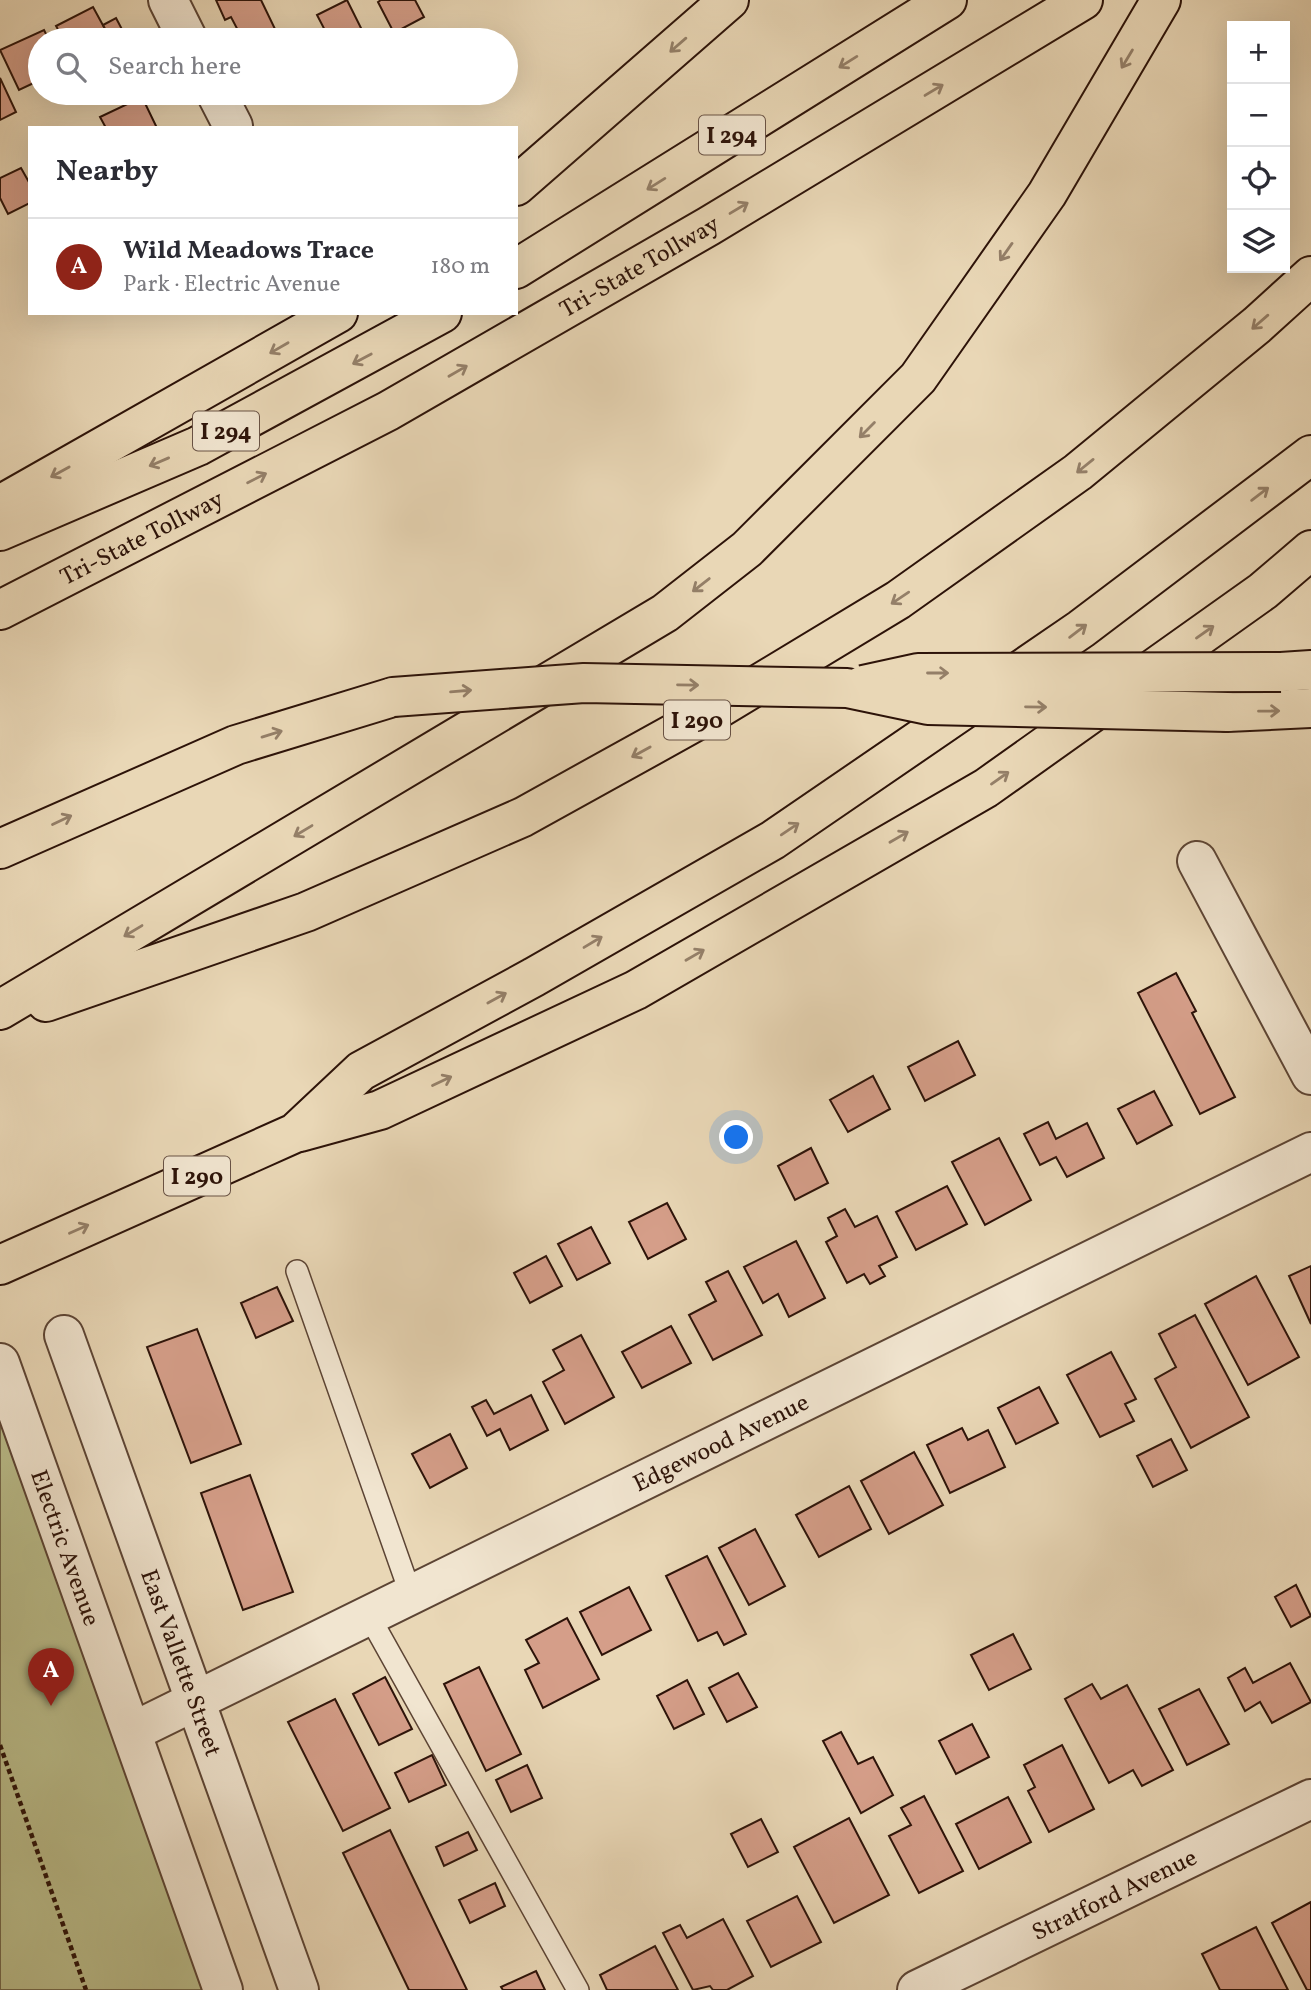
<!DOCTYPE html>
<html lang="en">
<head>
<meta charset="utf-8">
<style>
  :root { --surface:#fff; --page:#f2f2f3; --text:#2b2b33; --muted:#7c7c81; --line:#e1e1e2; --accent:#8f2418 }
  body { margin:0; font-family:Vollkorn,serif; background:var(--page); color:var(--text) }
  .controls { position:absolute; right:21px; top:21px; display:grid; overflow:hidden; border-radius:0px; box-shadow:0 7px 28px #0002 }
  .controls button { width:63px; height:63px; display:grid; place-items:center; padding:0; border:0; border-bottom:2px solid var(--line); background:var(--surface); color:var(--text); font:35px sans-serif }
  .you { position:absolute; left:737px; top:1138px; width:24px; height:24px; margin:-18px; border:5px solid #fff; border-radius:50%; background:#1a73e8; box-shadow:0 0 0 10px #1a73e833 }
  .badge { display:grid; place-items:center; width:46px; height:46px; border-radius:50%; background:var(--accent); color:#fff; font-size:23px; font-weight:700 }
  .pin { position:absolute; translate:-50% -58px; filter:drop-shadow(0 2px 4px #0008) }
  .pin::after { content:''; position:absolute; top:37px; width:24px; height:21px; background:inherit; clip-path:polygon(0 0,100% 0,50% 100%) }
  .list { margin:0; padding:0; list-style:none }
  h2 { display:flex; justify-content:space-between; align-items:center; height:91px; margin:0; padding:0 28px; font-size:30px }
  h2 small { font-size:23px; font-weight:400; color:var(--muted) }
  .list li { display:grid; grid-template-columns:46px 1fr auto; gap:21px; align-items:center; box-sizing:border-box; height:98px; padding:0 28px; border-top:2px solid var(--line) }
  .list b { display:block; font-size:26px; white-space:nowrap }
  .list p { margin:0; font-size:23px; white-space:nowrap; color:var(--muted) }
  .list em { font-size:23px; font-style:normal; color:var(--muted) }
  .icon { flex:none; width:38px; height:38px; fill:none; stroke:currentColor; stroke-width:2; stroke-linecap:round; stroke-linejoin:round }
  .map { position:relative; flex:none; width:1311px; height:1990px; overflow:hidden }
  .search { position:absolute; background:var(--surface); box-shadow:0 7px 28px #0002; left:28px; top:28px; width:490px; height:77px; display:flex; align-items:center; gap:18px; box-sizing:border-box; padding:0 24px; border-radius:38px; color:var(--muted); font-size:26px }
  .panel { position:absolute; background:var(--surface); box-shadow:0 7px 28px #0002; left:28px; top:126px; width:490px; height:189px; border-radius:0px }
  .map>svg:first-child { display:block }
  .park { fill:#babd8b; stroke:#74684a; stroke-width:2 }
  .building { fill:#d59e89; stroke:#2d1309; stroke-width:2 }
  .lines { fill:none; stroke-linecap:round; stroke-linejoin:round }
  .service-casing { stroke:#5c4434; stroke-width:24 }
  .minor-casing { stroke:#5c4434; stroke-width:42 }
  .motorway-casing { stroke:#2d1309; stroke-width:42 }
  .path { stroke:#2d1309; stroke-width:4.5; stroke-dasharray:5 3.5; stroke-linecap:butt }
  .service { stroke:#f1e5d0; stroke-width:21 }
  .minor { stroke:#f1e5d0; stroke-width:38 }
  .motorway { stroke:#e9d7b6; stroke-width:38 }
  .motorway-bridge-casing { stroke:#2d1309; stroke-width:42; stroke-linecap:butt }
  .motorway-bridge { stroke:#e9d7b6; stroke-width:38 }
  .oneway { stroke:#947f68 }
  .labels { text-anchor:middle; stroke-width:7; stroke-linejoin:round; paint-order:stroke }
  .shield { fill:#f1e5d0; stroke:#685245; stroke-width:2 }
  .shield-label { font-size:23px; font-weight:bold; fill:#2d1309 }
  .street-label { font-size:24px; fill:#2d1309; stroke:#f1e5d0 }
</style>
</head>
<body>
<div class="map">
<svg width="1311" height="1990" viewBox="0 0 1311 1990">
  <rect width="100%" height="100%" fill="#e9d7b6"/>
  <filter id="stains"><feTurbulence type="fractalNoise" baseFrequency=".00286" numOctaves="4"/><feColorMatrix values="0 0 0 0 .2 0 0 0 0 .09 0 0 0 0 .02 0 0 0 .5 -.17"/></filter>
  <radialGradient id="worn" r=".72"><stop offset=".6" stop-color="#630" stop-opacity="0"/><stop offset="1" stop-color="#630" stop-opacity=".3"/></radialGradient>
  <path class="park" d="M0,1421L204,1990H0Z"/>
  <g class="building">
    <path d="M216,0H261L275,29L252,40H243L231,17L225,20Z"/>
    <path d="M347,0L363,32L348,40H330L317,15Z"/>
    <path d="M381,0H415L424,17L394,33L378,2Z"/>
    <path d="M93,7L111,40H64L56,26Z"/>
    <path d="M116,18L126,37L111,40L103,25Z"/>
    <path d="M44,30L49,40H40V80L19,90L0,50Z"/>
    <path d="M0,78L16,112L0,120Z"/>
    <path d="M142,97L157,128H106L100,117Z"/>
    <path d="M21,168L30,184V203L8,214L0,198V178Z"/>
    <path d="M1176,973L1196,1011L1192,1013L1235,1097L1200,1114L1138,993Z"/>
    <path d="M958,1041L975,1075L925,1101L908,1067Z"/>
    <path d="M873,1076L890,1109L848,1132L830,1100Z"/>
    <path d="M1154,1091L1172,1125L1137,1144L1118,1109Z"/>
    <path d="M1048,1122L1056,1139L1087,1123L1104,1158L1067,1177L1056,1157L1040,1165L1024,1134Z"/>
    <path d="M999,1138L1031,1200L985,1225L952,1162Z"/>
    <path d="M811,1148L828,1183L795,1200L778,1166Z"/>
    <path d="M947,1186L967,1224L916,1250L896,1212Z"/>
    <path d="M667,1203L686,1239L648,1259L629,1222Z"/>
    <path d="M845,1209L855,1227L877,1216L897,1257L879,1266L885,1276L870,1284L864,1274L847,1283L826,1242L837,1236L828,1218Z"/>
    <path d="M591,1227L610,1263L577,1280L558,1244Z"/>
    <path d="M796,1241L825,1298L789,1317L778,1294L763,1303L744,1267Z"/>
    <path d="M546,1256L562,1286L530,1303L514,1273Z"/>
    <path d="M1311,1266V1324L1289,1276Z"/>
    <path d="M728,1271L762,1335L713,1360L689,1315L716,1301L706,1282Z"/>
    <path d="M1256,1276L1299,1357L1248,1385L1205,1304Z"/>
    <path d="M277,1287L293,1321L256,1338L241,1303Z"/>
    <path d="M1195,1315L1249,1417L1191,1448L1155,1379L1176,1367L1159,1334Z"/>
    <path d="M671,1326L691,1363L642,1388L622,1352Z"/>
    <path d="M197,1329L241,1444L191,1463L147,1347Z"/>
    <path d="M581,1335L614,1397L565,1424L543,1382L564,1370L553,1350Z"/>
    <path d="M1111,1352L1136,1399L1125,1404L1134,1421L1100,1437L1067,1375Z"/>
    <path d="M1039,1387L1058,1423L1016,1444L998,1408Z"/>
    <path d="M531,1395L548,1430L510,1450L500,1429L487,1436L472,1407L486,1400L494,1414Z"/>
    <path d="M962,1428L968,1440L988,1430L1005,1467L950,1493L927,1445Z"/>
    <path d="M450,1434L467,1468L430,1488L412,1454Z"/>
    <path d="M1171,1439L1187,1470L1153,1487L1137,1456Z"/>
    <path d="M914,1452L943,1505L889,1534L861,1481Z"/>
    <path d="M250,1475L293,1592L243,1610L201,1493Z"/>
    <path d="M849,1486L871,1529L819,1557L796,1515Z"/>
    <path d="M755,1529L785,1586L749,1605L719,1548Z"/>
    <path d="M707,1556L746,1634L724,1645L717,1632L698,1641L666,1576Z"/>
    <path d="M1296,1585L1311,1616L1291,1627L1275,1597Z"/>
    <path d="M629,1587L651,1630L602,1655L580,1612Z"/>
    <path d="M567,1618L599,1679L543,1708L525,1670L539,1663L526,1640Z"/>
    <path d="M1013,1634L1031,1669L989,1690L971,1655Z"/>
    <path d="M1290,1663L1311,1702L1272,1723L1260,1702L1245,1711L1228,1678L1245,1668L1253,1683Z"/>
    <path d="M479,1667L521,1754L486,1771L444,1684Z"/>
    <path d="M738,1673L757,1707L727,1722L709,1688Z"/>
    <path d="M385,1677L412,1729L379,1745L353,1694Z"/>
    <path d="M687,1680L704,1714L674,1729L657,1696Z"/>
    <path d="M1092,1684L1101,1699L1127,1685L1173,1770L1142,1786L1133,1770L1109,1783L1065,1699Z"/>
    <path d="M1199,1689L1229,1744L1187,1765L1159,1709Z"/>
    <path d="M335,1699L390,1808L343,1831L288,1722Z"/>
    <path d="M972,1724L989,1757L956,1774L939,1741Z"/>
    <path d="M841,1732L858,1764L873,1757L893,1795L861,1813L823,1741Z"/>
    <path d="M1062,1745L1094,1809L1049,1832L1028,1791L1035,1787L1024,1765Z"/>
    <path d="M432,1755L446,1785L409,1802L395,1773Z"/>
    <path d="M527,1765L542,1798L511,1812L496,1780Z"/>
    <path d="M924,1796L963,1871L919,1893L889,1836L911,1825L901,1808Z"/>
    <path d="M1008,1797L1031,1842L979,1869L956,1824Z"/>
    <path d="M849,1818L889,1895L834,1923L794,1847Z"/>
    <path d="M761,1819L778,1852L748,1867L731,1834Z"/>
    <path d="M390,1830L467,1990H409L343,1853Z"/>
    <path d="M468,1832L477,1850L444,1866L436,1847Z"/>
    <path d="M495,1883L505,1906L470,1923L459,1900Z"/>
    <path d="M797,1896L821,1942L771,1967L747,1921Z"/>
    <path d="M1311,1902V1990H1307L1272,1923Z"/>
    <path d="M723,1919L753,1976L727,1990H713L710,1986L693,1990L663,1933L680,1925L687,1938Z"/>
    <path d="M1256,1927L1288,1990H1220L1202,1954Z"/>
    <path d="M655,1946L678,1990H607L600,1975Z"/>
    <path d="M536,1971L545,1990H503L501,1987Z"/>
  </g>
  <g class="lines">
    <defs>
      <g id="service">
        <path d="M297,1271L411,1595"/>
        <path d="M369,1616L578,1990"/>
      </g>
      <g id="minor">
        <path d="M168,0L188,40"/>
        <path d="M216,93L233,126"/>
        <path d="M1197,861L1311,1075"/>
        <path id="s1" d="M64,1335L299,1990"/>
        <path id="s2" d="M0,1363L223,1990"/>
        <path id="s3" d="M132,1732L1311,1152"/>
        <path id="s4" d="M917,1990L1311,1799"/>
      </g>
      <g id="motorway">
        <path d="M516,186L729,0"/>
        <path d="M516,269L947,0"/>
        <path d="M0,505L338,313"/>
        <path d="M0,531L198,446L442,313"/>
        <path id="s5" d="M0,610L388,411L709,226L1083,0"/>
        <path d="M1281,672L1311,670"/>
        <path d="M1227,712L1311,708"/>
        <path d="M0,849L236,745L393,697"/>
        <path d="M46,1002L306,912L523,817L716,710L898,600L1078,472L1257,325L1311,276"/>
        <path d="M0,1010L665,613L747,549L918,378L1047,194L1161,0"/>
        <path d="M300,1132L380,1110L636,990L986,788L1263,591L1311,550"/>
        <path d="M0,1265L295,1133L361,1071L534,977L773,840L1081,629L1311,455"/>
      </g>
    </defs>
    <use href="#service" class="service-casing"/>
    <use href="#minor" class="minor-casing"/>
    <use href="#motorway" class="motorway-casing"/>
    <path class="path" d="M0,1745L86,1990"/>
    <use href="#service" class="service"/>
    <use href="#minor" class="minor"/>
    <use href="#motorway" class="motorway"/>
    <defs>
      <g id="motorway-bridge">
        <path d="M863,685L918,673L1281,672"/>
        <path d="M393,697L584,683L847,688L928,705L1227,712"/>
      </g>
    </defs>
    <use href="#motorway-bridge" class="motorway-bridge-casing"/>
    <use href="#motorway-bridge" class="motorway-bridge"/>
  </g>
  <defs><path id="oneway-shaft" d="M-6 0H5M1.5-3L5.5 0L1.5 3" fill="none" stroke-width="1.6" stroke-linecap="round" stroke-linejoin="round" transform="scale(1.75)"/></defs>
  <g class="oneway">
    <use href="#oneway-shaft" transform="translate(678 45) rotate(139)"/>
    <use href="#oneway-shaft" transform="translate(1127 59) rotate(121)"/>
    <use href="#oneway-shaft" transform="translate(848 62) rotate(148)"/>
    <use href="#oneway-shaft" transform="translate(934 90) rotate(-31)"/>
    <use href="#oneway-shaft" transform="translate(656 184) rotate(148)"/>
    <use href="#oneway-shaft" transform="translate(739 208) rotate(-31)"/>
    <use href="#oneway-shaft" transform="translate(1006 252) rotate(125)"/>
    <use href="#oneway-shaft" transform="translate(1260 322) rotate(139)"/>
    <use href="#oneway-shaft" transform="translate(279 348) rotate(150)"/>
    <use href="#oneway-shaft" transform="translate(362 359) rotate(152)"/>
    <use href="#oneway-shaft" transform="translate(458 371) rotate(-30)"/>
    <use href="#oneway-shaft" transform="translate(867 430) rotate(135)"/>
    <use href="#oneway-shaft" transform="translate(159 462) rotate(157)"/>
    <use href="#oneway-shaft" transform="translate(1085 466) rotate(141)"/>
    <use href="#oneway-shaft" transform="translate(60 472) rotate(151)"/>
    <use href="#oneway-shaft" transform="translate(257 478) rotate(-27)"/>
    <use href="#oneway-shaft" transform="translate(1260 494) rotate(-37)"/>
    <use href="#oneway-shaft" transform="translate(701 585) rotate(142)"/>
    <use href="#oneway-shaft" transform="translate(900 598) rotate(146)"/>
    <use href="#oneway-shaft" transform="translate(1078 631) rotate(-37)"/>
    <use href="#oneway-shaft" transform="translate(1205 632) rotate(-35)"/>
    <use href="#oneway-shaft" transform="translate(938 673)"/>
    <use href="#oneway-shaft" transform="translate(688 685) rotate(1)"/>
    <use href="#oneway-shaft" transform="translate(461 691) rotate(-5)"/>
    <use href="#oneway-shaft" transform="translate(1036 707) rotate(1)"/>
    <use href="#oneway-shaft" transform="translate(1269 711) rotate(-1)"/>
    <use href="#oneway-shaft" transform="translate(272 734) rotate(-17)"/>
    <use href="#oneway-shaft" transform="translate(641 752) rotate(151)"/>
    <use href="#oneway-shaft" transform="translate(1000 778) rotate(-35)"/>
    <use href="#oneway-shaft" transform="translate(62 820) rotate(-25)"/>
    <use href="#oneway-shaft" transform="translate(790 829) rotate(-34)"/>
    <use href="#oneway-shaft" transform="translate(303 831) rotate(149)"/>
    <use href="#oneway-shaft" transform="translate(899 837) rotate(-30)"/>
    <use href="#oneway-shaft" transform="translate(133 931) rotate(149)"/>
    <use href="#oneway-shaft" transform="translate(593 942) rotate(-31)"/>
    <use href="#oneway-shaft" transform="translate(695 955) rotate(-30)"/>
    <use href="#oneway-shaft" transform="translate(497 998) rotate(-29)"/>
    <use href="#oneway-shaft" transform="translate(442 1081) rotate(-25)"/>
    <use href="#oneway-shaft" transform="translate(79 1229) rotate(-24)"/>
  </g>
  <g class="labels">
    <g class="shield">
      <rect x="699" y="115.5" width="66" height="39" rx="5"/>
      <rect x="193" y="411.5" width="66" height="39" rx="5"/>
      <rect x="664" y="700.5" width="66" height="39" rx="5"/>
      <rect x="164" y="1156.5" width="66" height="39" rx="5"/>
    </g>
    <g class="shield-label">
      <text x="732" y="143">I 294</text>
      <text x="226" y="439">I 294</text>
      <text x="697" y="728">I 290</text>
      <text x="197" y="1184">I 290</text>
    </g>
    <g class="street-label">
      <text dy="8" stroke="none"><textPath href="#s5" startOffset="726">Tri-State Tollway</textPath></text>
      <text dy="8" stroke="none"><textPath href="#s5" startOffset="159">Tri-State Tollway</textPath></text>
      <text dy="8" stroke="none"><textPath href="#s3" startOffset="656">Edgewood Avenue</textPath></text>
      <text dy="8" stroke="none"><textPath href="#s2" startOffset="196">Electric Avenue</textPath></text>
      <text dy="8" stroke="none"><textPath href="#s1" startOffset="348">East Vallette Street</textPath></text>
      <text dy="8" stroke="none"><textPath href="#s4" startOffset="219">Stratford Avenue</textPath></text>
    </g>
  </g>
  <rect width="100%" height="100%" filter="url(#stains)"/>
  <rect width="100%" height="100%" fill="url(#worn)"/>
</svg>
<div class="controls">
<button>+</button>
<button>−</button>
<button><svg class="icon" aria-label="locate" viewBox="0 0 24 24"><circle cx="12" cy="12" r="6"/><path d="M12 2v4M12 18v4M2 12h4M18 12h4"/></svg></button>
<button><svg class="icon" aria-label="layers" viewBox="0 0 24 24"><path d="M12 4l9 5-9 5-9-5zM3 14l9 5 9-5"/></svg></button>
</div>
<div class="you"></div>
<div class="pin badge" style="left:51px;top:1706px">A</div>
<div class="search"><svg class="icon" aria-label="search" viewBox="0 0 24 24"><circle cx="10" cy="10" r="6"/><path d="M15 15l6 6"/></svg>Search here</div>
<section class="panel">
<h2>Nearby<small></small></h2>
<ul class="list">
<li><span class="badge">A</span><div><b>Wild Meadows Trace</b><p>Park · Electric Avenue</p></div><em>180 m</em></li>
</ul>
</section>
</div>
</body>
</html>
